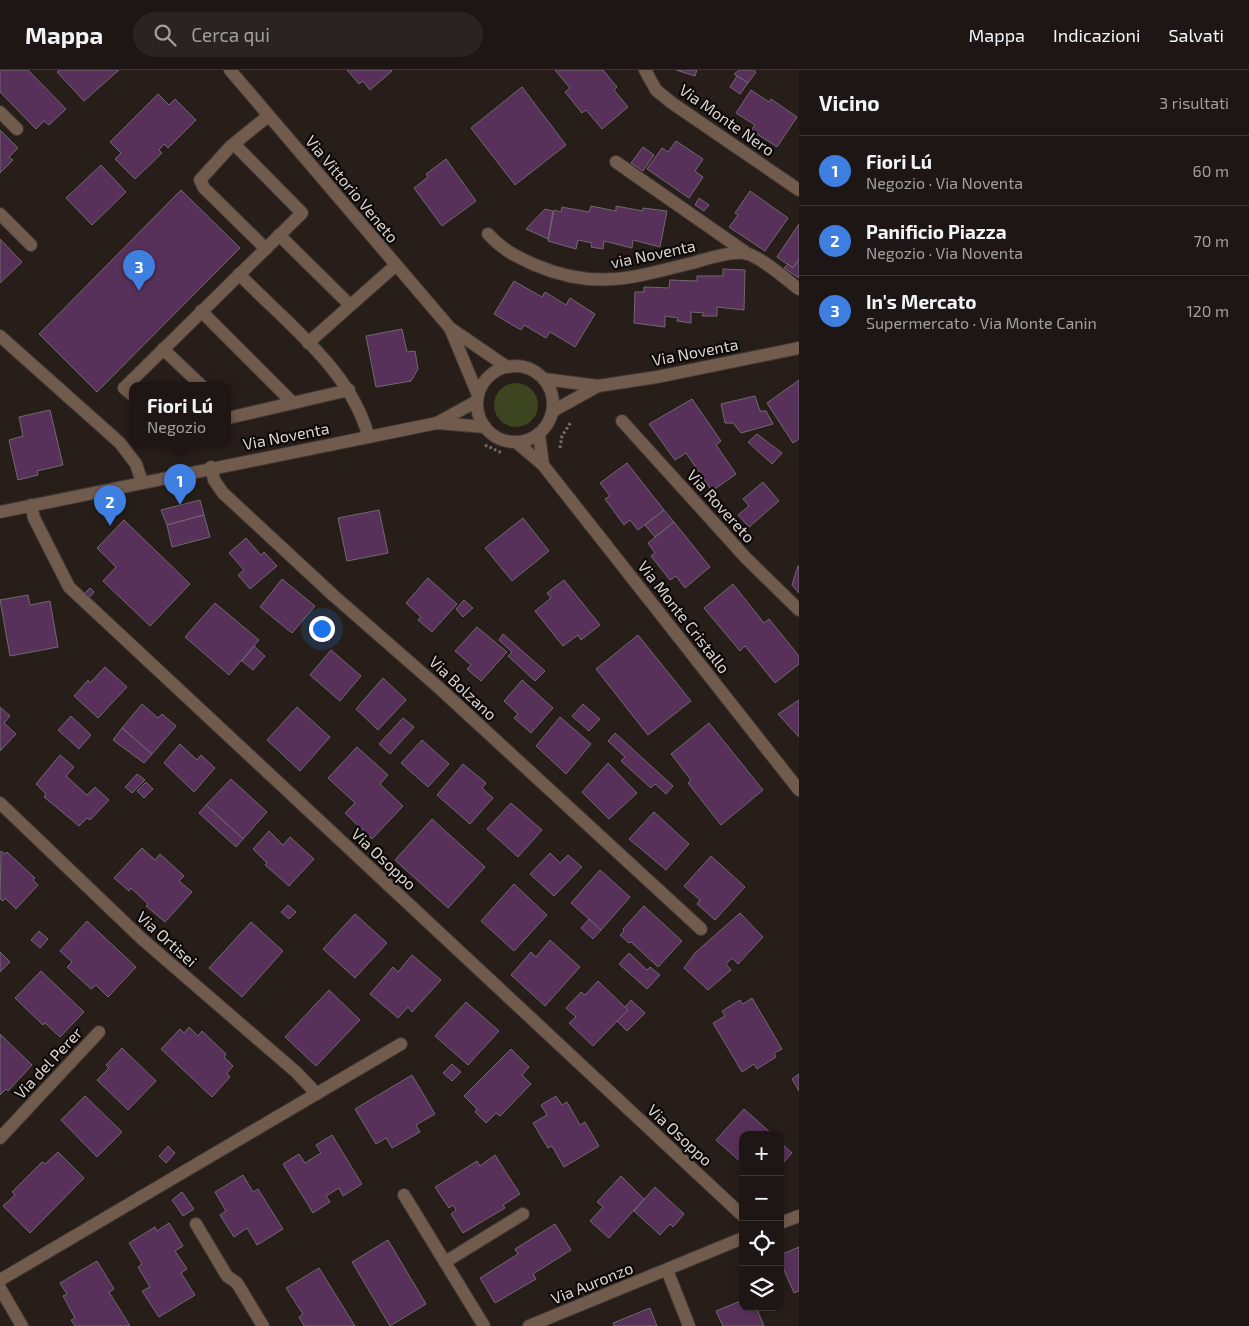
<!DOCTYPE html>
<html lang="it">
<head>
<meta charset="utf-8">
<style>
  :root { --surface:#1d1614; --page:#2a2322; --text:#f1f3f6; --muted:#a09fa0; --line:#3b3534; --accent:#c9a5ee }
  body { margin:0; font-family:"Exo 2",sans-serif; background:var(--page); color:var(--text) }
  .controls { position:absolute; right:15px; bottom:15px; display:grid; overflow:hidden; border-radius:10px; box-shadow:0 2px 8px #0003 }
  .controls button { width:45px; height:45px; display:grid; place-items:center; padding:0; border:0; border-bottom:1px solid var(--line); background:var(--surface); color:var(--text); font:25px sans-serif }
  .you { position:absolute; left:321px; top:558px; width:18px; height:18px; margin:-12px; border:4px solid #fff; border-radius:50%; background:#1a73e8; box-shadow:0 0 0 8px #1a73e833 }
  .badge { display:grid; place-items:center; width:32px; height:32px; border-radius:50%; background:var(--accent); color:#fff; font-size:16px; font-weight:700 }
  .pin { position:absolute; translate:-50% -41px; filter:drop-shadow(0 1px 2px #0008) }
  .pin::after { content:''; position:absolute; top:26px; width:18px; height:15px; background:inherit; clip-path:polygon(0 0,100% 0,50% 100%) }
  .popup { position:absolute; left:129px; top:312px; width:102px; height:65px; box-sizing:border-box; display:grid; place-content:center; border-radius:10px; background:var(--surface); filter:drop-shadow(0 1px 4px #0005); font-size:16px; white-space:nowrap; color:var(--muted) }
  .popup b { font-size:19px; color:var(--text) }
  .popup::after { content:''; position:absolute; left:50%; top:100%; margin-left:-10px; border:10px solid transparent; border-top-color:var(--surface) }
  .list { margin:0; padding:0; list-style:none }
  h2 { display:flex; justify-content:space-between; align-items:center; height:65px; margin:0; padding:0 20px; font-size:21px }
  h2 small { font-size:16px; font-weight:400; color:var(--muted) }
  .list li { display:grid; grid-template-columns:32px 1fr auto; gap:15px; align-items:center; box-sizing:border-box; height:70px; padding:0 20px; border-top:1px solid var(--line) }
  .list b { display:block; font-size:19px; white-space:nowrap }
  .list p { margin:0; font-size:16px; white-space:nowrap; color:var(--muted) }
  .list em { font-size:16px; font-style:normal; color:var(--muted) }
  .icon { flex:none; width:28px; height:28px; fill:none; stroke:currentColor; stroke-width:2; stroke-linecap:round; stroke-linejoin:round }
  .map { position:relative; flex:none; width:799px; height:1256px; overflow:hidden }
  header { display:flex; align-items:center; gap:30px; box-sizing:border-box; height:70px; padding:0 25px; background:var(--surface); border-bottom:1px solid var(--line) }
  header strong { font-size:24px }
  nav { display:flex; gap:28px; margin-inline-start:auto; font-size:18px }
  .search { width:350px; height:45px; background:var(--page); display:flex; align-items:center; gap:12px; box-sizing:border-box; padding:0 18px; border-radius:28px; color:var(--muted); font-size:19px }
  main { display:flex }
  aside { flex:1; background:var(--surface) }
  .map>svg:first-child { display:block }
  .green { fill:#3c451f }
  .building { fill:#573159; stroke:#706870 }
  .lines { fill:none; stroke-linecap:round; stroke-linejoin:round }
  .minor-casing { stroke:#403834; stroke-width:14 }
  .path { stroke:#756d6a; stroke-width:3; stroke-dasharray:2.5 2.5; stroke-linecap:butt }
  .minor { stroke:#715b4d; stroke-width:12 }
  .labels { text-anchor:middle; stroke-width:4.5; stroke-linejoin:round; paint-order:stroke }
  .street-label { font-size:16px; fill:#dcd6d3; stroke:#0d0908 }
</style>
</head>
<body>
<header>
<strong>Mappa</strong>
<div class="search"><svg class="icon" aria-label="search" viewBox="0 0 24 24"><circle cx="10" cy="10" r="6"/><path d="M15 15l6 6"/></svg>Cerca qui</div>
<nav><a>Mappa</a><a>Indicazioni</a><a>Salvati</a></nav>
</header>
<main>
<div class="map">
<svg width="799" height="1256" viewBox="0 0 799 1256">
  <rect width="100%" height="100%" fill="#271e1a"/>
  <circle class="green" cx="516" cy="335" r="22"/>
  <g class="building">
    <path d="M0,0H28L66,39L49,55L44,51L36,59L0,22Z"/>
    <path d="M59,0H119L84,31L57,2Z"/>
    <path d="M347,0H391L392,1L370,20L363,11L359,14Z"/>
    <path d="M555,0H603L617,17L614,20L628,37L602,59L586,40L582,43L565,22L570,18Z"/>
    <path d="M676,0H697L695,6Z"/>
    <path d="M739,0H753L756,2L748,13L734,4Z"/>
    <path d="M737,6L748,13L740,24L730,17Z"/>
    <path d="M522,17L566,75L515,115L471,58Z"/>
    <path d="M751,20L769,32L771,29L797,47L777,77L751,60L755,55L736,43Z"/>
    <path d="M158,24L169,35L175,29L196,50L168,78L164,74L159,80L162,83L135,109L115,89L121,83L110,72Z"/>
    <path d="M0,60L18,78L9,87L13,90L0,103Z"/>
    <path d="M676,71L703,89L695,101L703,107L689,128L647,99L662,78L668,82Z"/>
    <path d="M643,77L654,85L643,101L631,93Z"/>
    <path d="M446,89L476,131L442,156L414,118L428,107L426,104Z"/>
    <path d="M101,95L126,122L92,155L66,128Z"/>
    <path d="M181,120L240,178L97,322L39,264Z"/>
    <path d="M750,121L788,148L765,181L729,157L738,145L735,143Z"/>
    <path d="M699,128L709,135L704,141L695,135Z"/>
    <path d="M591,136L616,141V136L643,141V138L667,141L660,177L633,170L632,178L604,171L603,179L591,177L592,173L578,170L576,179L548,171L554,140L561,142L562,137L589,142Z"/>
    <path d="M545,139L553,141L548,169L526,159Z"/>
    <path d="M799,154V189L793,198L777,187Z"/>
    <path d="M0,169L22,192L0,213Z"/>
    <path d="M799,189V208L784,198L788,194L793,198Z"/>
    <path d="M723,199L745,200L744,240L717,237V246H702L704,243L691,242V253L677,251L678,248L665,246V257L634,253L635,222H644V217L669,218L670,210L697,211V206H723Z"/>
    <path d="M514,211L542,227L545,222L566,235L570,228L595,244L575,277L550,262L546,268L524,255L521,260L494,244Z"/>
    <path d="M402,259L407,282L415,281L418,299L411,311L376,317L366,266Z"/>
    <path d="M799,310V369L793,373L767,333Z"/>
    <path d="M755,326L760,341H766L773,354L741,363L733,353H725L721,334Z"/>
    <path d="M692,329L721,371L716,375L736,404L712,421L686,383L675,390L649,354Z"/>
    <path d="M50,340L63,395L37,401L38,405L18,410L9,370L23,366L19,347Z"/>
    <path d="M757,364L782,383L772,394L748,372Z"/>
    <path d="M627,393L664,440L638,460L630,450L624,455L605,429L610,426L600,413Z"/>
    <path d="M763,412L779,431L749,457L738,445L749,436L743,429Z"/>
    <path d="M200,430L204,445L167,455L161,440Z"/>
    <path d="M379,440L388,483L347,491L338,448Z"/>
    <path d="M664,440L674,452L655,467L645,455Z"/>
    <path d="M204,445L210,467L172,477L167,455Z"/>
    <path d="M523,448L549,481L512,511L485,478Z"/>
    <path d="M124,450L190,514L150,556L103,511L116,497L97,478Z"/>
    <path d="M674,452L710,497L685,518L676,506L670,510L651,486L655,483L648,473Z"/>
    <path d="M246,468L261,485L264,482L277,496L250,519L238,505L244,500L229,483Z"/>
    <path d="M798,496H799V523L792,515Z"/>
    <path d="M428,508L457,534L432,562L418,550L421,547L406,533Z"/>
    <path d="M282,509L315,536L292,563L260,537Z"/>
    <path d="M564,510L600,555L581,570L578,565L563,576L535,541L551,528L547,523Z"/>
    <path d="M733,514L764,553L769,549L799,586V594L775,613L745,576L740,581L704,538Z"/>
    <path d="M90,518L94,522L89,528L85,523Z"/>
    <path d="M28,525L30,535L50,531L58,577L10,586L0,530Z"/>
    <path d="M464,530L473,538L463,547L456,539Z"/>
    <path d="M215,533L259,570L229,605L185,567Z"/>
    <path d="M477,557L507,582L481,611L467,599L471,595L455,581Z"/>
    <path d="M503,564L545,601L535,611L508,586L512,582L499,570Z"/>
    <path d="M638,565L691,631L648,665L596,599Z"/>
    <path d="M254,576L265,586L253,600L242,591Z"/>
    <path d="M331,580L361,606L340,631L310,605Z"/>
    <path d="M105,597L127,617L98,648L74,626L88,610L90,613Z"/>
    <path d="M383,608L406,630L378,660L356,639Z"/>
    <path d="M522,610L553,638L531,663L514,648L518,644L504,631Z"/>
    <path d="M799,630V667L778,644Z"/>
    <path d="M142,634L158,648L162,644L176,656L152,684L122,658Z"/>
    <path d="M583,634L600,649L589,661L572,646Z"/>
    <path d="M0,637L10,646L4,653L16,664L0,681Z"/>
    <path d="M297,637L330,667L300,701L267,670Z"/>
    <path d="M71,646L91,665L79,679L58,660Z"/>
    <path d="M560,647L591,674L566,704L536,676Z"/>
    <path d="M403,648L414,657L390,684L379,674Z"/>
    <path d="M709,653L763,720L721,755L688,713L691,710L671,684Z"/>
    <path d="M122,658L152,684L144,693L113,670Z"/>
    <path d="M615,663L673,716L666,724L655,714L651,718L621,691L625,687L608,671Z"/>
    <path d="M422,670L449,694L428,717L401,693Z"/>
    <path d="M180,674L197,690L201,685L215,698L194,722L164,693Z"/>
    <path d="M357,677L388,705L380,714L403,736L372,769L345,743L355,733L328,708Z"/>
    <path d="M60,685L74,697L66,706L87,725L95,717L109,730L90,750L87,748L79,756L44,727L46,724L36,714Z"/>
    <path d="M608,693L637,723L609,749L582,722Z"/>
    <path d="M463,694L486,713L482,718L493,728L470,754L437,725Z"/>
    <path d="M137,704L145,710L132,723L125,717Z"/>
    <path d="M231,709L267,742L243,769L206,735Z"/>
    <path d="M146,712L153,719L144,728L137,721Z"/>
    <path d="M511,733L542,760L518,787L487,759Z"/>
    <path d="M206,735L243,769L236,777L199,743Z"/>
    <path d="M654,742L689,774L666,800L629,769Z"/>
    <path d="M432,749L485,797L448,838L395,790Z"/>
    <path d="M269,761L283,775L290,767L314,789L289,816L265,795L267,793L253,779Z"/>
    <path d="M142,778L155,790L160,784L184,806L179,811L192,822L165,852L146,836L148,834L131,818L129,821L114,808Z"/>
    <path d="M1,781L5,784L7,782L35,808L33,810L38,815L16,839L5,828L3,831L0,829Z"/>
    <path d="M550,783L560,793L568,785L582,797L554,826L530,804Z"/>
    <path d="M711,786L745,817L715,850L697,834L700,830L684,816Z"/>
    <path d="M600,800L630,827L601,860L571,833Z"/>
    <path d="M514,814L547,845L514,881L481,851Z"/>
    <path d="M288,835L296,842L289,849L281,842Z"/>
    <path d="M644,836L682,871L658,897L631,872L629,873L620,865L624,861L623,859Z"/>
    <path d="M740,843L763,867L738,894L732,888L726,894L731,900L708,920L684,898L695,883Z"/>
    <path d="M355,844L387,873L355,908L323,879Z"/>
    <path d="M589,849L601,860L593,869L581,858Z"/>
    <path d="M87,851L136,897L108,927L96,915L91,919L67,897L72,892L60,881Z"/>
    <path d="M251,852L283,881L242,927L209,898Z"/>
    <path d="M39,861L48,869L40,878L31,870Z"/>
    <path d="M550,870L580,897L545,936L511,905L531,882L536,887Z"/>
    <path d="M0,882L10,892L0,902Z"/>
    <path d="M629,883L647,900L650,897L660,905L647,919L619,894Z"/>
    <path d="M412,885L441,910L412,942L408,937L398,948L370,924L393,897L398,902Z"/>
    <path d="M41,901L84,942L60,967L45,953L43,955L15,928Z"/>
    <path d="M598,911L628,940L593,976L569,953L576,947L566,938L581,922L585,925Z"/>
    <path d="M329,920L360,950L316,996L285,967Z"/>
    <path d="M752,928L782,979L774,983L776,987L757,999L754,994L742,1002L713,953L725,946L722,941L740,930L743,934Z"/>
    <path d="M631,930L645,943L627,961L617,951L628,940L625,937Z"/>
    <path d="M466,932L499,961L468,995L435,966Z"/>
    <path d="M189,957L198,966L202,961L226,984L224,987L233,996L227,1003L230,1007L212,1027L161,979L180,959L184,963Z"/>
    <path d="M0,964L32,995L8,1021L6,1019L0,1025Z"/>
    <path d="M122,978L156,1011L128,1040L97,1010L109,998L106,995Z"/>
    <path d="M511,979L529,997L522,1005L531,1014L500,1046L496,1043L486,1053L475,1042L477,1039L464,1026Z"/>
    <path d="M452,994L461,1002L452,1011L443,1003Z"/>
    <path d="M799,1004V1021L792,1009Z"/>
    <path d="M412,1005L435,1044L416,1055L420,1062L392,1078L386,1068L376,1074L355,1039Z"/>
    <path d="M85,1026L122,1062L97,1087L61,1050Z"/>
    <path d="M556,1026L562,1035L567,1032L580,1055L585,1052L599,1076L564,1097L552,1076L548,1078L533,1053L547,1045L541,1035Z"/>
    <path d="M744,1039L773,1065H743V1094L716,1070Z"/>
    <path d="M332,1065L362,1114L343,1126L339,1118L326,1126L330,1132L313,1143L283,1094L299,1084L305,1093L321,1083L316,1075Z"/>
    <path d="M780,1072L792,1083L780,1096Z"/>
    <path d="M168,1076L175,1083L166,1093L159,1086Z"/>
    <path d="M58,1082L84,1108L30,1163L3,1136L15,1125L12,1122L42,1092L45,1094Z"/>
    <path d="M495,1085L520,1124L503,1135L505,1138L463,1163L451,1144L456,1140L453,1135L449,1138L435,1117L477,1091L480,1096Z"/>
    <path d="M243,1105L253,1122L258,1119L283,1159L257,1175L247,1158L234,1167L220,1145L226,1141L215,1122Z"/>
    <path d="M621,1106L644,1129L609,1168L590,1151L603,1137L597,1132Z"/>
    <path d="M655,1117L684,1144L673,1157L670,1154L660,1165L634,1141Z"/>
    <path d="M182,1122L194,1139L183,1146L172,1130Z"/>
    <path d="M169,1153L183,1176L175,1181L187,1199L181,1203L195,1225L159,1247L142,1221L150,1217L138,1197L142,1194L129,1173L155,1157L157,1161Z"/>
    <path d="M555,1154L571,1180L533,1204L536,1209L495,1233L480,1208L518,1184L515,1179Z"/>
    <path d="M388,1170L426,1234L390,1256L352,1192Z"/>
    <path d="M799,1177V1221L794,1223L780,1191V1185Z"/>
    <path d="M97,1191L114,1219L109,1222L130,1256H75L71,1250L75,1248L63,1226L67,1224L60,1213Z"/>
    <path d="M319,1198L355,1256H304L299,1247L303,1244L286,1218Z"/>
    <path d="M743,1230V1237H756L764,1256H723L716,1241Z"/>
    <path d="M650,1238L657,1256H614L613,1253Z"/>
  </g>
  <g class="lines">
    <defs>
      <g id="minor">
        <path d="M230,0L450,258L507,297"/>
        <path d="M645,0L656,20L672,33L799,120"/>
        <path d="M0,42L17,59"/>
        <path d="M616,92L748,184"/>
        <path d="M0,144L31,175"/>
        <path d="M488,164C503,180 515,186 535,195C596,221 635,207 696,192C709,188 736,180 748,184C762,188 787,210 799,219"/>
        <path d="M279,165L350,235"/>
        <path d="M266,179L204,118L200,110L230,77L268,46"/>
        <path d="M239,204C285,252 350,299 368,365"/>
        <path d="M201,241L293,333"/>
        <path d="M450,258L478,325"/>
        <path d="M0,266L120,373L136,394L142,412"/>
        <path d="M308,273L396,195"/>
        <path d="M163,279L202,316"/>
        <circle cx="515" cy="334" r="38"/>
        <path d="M544,309L598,316L657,307L799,278"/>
        <path d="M132,325L124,318L302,143L234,74"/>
        <path d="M553,341L598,316"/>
        <path d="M228,348L349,320"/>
        <path d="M622,351L746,488L799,540"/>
        <path d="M437,353L477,331"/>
        <path d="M539,364L543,395"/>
        <path d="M516,372L543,395L799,720"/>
        <path d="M211,397L214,410L223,423L334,526L437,616L701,859"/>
        <path d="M31,435L34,448L69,517L743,1146"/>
        <path d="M0,442L437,353L485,357"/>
        <path d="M0,733L142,869L296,1002L317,1024"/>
        <path d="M0,1068L99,962"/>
        <path d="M404,1125L484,1256"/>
        <path d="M780,1153L799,1146"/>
        <path d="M196,1154L227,1206L237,1213L263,1256"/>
        <path d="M445,1192L523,1144"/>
        <path d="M667,1200L689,1256"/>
        <path d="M0,1210L401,974"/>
        <path d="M0,1218L22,1256"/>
        <path d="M529,1256L743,1168"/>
      </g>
    </defs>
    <use href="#minor" class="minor-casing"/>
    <g class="path">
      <path d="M485,375L502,383"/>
      <path d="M560,378L562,366L571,352"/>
    </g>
    <use href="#minor" class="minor"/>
  </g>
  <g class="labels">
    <g class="street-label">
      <text transform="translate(727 50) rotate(35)" y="6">Via Monte Nero</text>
      <text transform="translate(352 119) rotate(50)" y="6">Via Vittorio Veneto</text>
      <text transform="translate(653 184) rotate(-12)" y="6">via Noventa</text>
      <text transform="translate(695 282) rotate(-11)" y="6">Via Noventa</text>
      <text transform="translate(286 366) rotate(-11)" y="6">Via Noventa</text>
      <text transform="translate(721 436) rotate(48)" y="6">Via Rovereto</text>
      <text transform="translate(684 547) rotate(52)" y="6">Via Monte Cristallo</text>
      <text transform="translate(463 618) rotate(43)" y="6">Via Bolzano</text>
      <text transform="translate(384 789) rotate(43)" y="6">Via Osoppo</text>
      <text transform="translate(167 869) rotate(42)" y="6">Via Ortisei</text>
      <text transform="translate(48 993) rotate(-47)" y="6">Via del Perer</text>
      <text transform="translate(680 1065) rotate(43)" y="6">Via Osoppo</text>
      <text transform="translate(592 1213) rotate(-22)" y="6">Via Auronzo</text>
    </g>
  </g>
</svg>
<div class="controls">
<button>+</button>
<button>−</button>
<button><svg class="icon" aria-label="locate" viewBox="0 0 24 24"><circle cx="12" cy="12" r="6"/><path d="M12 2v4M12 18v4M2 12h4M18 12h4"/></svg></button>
<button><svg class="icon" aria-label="layers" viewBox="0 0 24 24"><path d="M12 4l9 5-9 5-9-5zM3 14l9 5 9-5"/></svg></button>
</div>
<div class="you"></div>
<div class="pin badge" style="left:180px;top:435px;background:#3f7fe0">1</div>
<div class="popup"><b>Fiori Lú</b>Negozio</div>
<div class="pin badge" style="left:110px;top:456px;background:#3f7fe0">2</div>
<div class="pin badge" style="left:139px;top:221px;background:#3f7fe0">3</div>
</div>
<aside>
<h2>Vicino<small>3 risultati</small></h2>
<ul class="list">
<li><span class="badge" style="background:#3f7fe0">1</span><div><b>Fiori Lú</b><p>Negozio · Via Noventa</p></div><em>60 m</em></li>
<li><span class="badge" style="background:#3f7fe0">2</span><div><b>Panificio Piazza</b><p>Negozio · Via Noventa</p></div><em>70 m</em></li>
<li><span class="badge" style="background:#3f7fe0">3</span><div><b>In's Mercato</b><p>Supermercato · Via Monte Canin</p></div><em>120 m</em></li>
</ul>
</aside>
</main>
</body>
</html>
